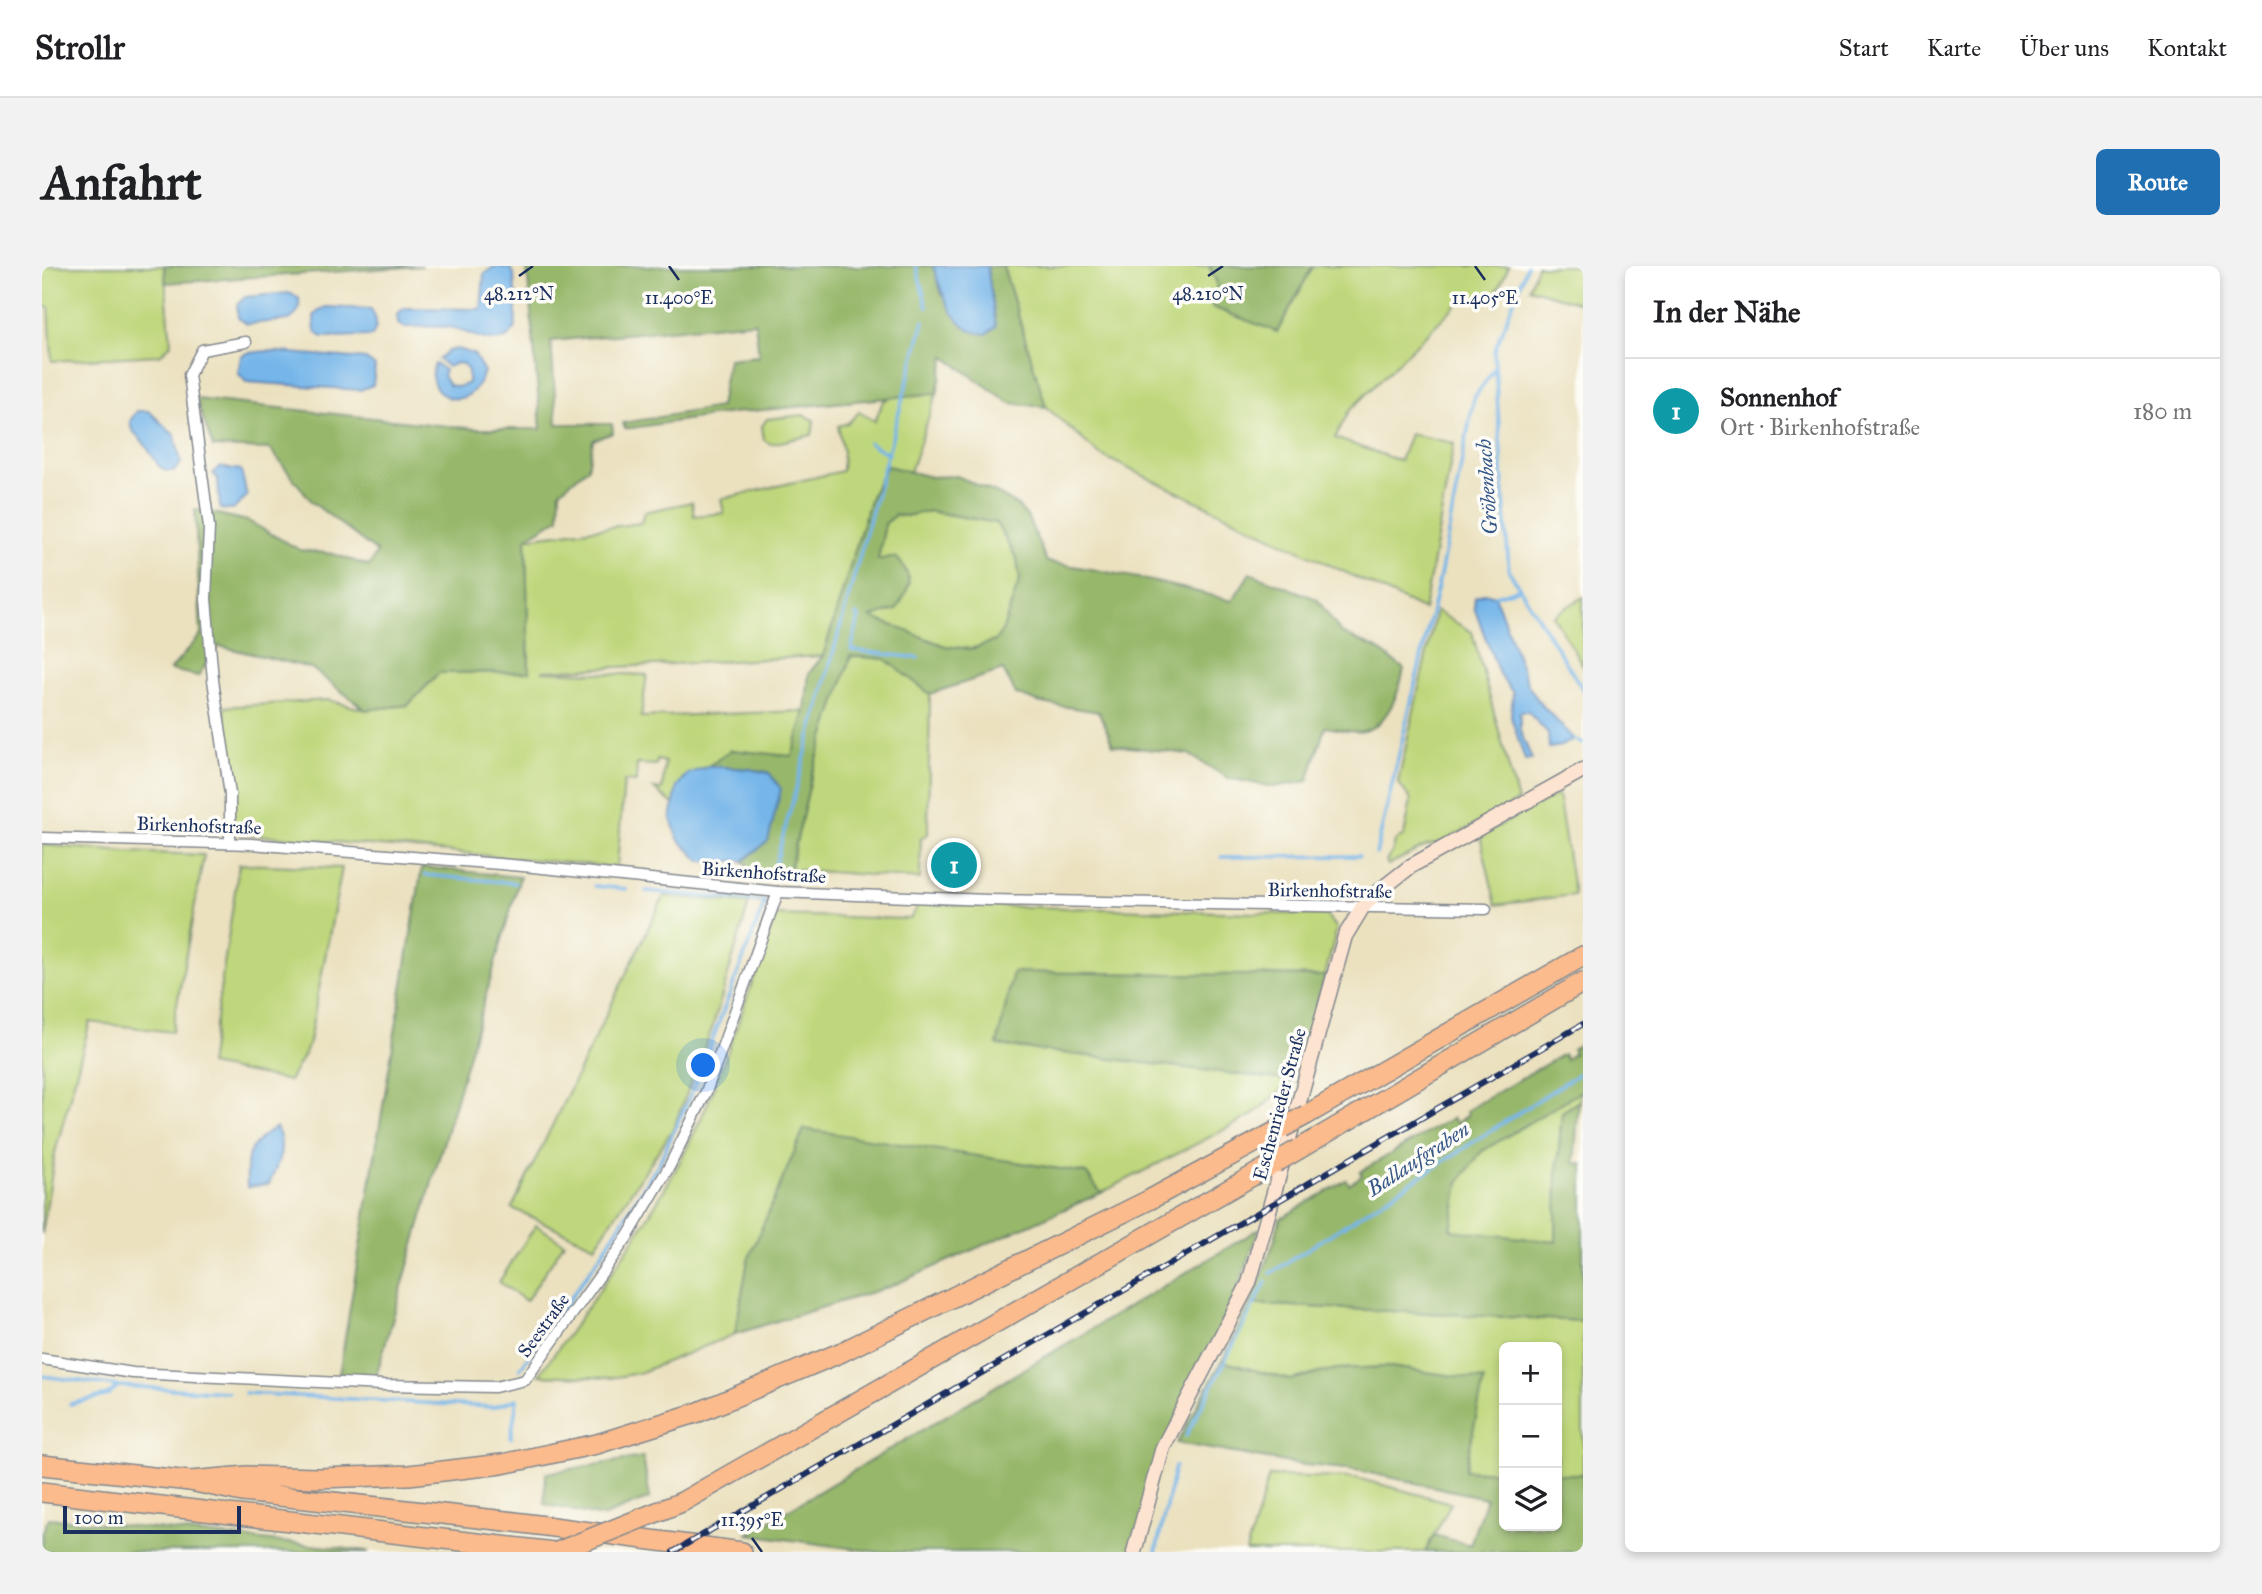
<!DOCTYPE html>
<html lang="de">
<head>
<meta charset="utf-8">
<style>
  :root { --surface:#fff; --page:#f2f2f2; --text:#202124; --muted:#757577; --line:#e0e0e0; --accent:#1f6fb2 }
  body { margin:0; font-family:"IM FELL Great Primer",serif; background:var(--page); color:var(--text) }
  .controls { position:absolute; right:21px; bottom:21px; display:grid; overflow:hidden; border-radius:10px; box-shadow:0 4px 10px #0003 }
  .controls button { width:63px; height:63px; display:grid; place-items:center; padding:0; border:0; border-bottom:2px solid var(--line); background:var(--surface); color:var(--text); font:35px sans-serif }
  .scale { position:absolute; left:21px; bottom:18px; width:178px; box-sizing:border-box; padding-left:7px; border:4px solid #1b2f5e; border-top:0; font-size:19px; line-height:24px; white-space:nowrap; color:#1b2f5e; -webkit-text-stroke:5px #fdfcf7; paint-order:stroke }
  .you { position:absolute; left:662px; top:800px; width:24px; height:24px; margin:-18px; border:5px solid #fff; border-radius:50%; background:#1a73e8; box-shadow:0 0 0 10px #1a73e833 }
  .badge { display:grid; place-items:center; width:46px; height:46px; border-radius:50%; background:var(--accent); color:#fff; font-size:23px; font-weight:700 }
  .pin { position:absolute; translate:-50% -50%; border:4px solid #fff; box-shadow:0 2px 7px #0006 }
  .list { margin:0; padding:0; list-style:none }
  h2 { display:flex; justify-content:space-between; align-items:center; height:91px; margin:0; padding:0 28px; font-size:30px }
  h2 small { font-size:23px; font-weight:400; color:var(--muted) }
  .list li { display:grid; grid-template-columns:46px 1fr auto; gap:21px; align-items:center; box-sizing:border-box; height:105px; padding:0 28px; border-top:2px solid var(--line) }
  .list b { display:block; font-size:26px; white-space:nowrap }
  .list p { margin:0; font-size:23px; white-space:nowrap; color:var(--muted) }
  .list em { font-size:23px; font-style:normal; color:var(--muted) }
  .icon { flex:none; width:38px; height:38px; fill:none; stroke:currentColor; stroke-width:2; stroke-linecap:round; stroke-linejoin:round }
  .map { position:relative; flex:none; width:1541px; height:1286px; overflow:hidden; border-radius:10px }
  header { display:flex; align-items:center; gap:42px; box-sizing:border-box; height:98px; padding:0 35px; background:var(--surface); border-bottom:2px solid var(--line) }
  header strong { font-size:33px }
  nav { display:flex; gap:38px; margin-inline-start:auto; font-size:24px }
  .intro { display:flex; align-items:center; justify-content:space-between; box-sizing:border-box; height:168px; padding:0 42px }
  h1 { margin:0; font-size:49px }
  .button { padding:18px 32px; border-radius:10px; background:var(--accent); color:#fff; font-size:24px; font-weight:700 }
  main { display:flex; gap:42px; padding:0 42px }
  aside { flex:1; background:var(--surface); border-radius:10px; box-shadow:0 4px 10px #0003 }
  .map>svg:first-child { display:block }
  .green { fill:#bfd77b; stroke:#6d836c; stroke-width:2 }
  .forest { fill:#97b86b; stroke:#597464; stroke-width:2; fill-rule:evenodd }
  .water { fill:#75b5e9; stroke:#4872a4; stroke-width:2 }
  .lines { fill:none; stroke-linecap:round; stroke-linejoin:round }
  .stream { stroke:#75b5e9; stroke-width:3.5 }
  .street-casing { stroke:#83888e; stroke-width:13 }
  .secondary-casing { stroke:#83888e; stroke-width:17 }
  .highway-casing { stroke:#83888e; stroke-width:22 }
  .street { stroke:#fff; stroke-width:10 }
  .secondary { stroke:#fde4d1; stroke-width:14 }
  .highway { stroke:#fbbb8d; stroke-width:19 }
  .rail-casing { stroke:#1b2f5e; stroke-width:6 }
  .rail { stroke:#fdfcf7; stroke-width:3.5; stroke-dasharray:10; stroke-linecap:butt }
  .highway-bridge-casing { stroke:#83888e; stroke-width:22; stroke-linecap:butt }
  .highway-bridge { stroke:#fbbb8d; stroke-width:19 }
  .ticks { fill:none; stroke:#1b2f5e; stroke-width:2.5 }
  .labels { text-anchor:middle; stroke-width:7; stroke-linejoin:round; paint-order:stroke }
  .street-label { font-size:19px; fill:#1b2f5e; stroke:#fdfcf7 }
  .water-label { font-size:21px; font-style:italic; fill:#365788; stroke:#fdfcf7 }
  .ticks-label { font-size:18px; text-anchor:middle; fill:#1b2f5e; stroke:#fdfcf7; stroke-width:7; stroke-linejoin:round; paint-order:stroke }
</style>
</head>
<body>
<header>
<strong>Strollr</strong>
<nav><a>Start</a><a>Karte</a><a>Über uns</a><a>Kontakt</a></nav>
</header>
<div class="intro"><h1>Anfahrt</h1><a class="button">Route</a></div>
<main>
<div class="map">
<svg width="1541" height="1286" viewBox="0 0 1541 1286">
  <rect width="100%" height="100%" fill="#fdfcf7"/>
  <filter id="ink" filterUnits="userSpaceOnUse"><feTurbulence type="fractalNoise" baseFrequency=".0143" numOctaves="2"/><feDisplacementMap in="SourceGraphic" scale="14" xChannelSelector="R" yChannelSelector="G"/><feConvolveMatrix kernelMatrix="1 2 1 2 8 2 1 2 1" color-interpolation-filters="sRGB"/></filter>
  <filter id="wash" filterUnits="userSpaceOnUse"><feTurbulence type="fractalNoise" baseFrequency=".00686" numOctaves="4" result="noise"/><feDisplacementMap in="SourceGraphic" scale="28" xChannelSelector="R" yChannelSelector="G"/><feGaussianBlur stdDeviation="1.57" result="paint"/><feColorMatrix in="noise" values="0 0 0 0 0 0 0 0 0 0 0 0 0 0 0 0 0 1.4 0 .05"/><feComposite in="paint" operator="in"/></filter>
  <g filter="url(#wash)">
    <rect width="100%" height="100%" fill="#ebe1bf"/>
    <g class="green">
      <path d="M0,0H122L129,78L118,89L10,95L7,41H0Z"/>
      <path d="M961,0H1167L1175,17L1235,66L1271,0H1467L1450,36L1419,34L1307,145L1293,172L1358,195L1368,168L1412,177L1382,344L1058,189L1004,141Z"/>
      <path d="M1495,0H1541V38L1487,22Z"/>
      <path d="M895,127L868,206L845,200L830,228L781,390L500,405L605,409L599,451L763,445L750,491L689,484C682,490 674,496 666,500C639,513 638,506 632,539L612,523L620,524L623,496L615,494L614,499L595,498L594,516L582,515L575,601L192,567L189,501L182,441L286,434L324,444L366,439L397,407L487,406L484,272L599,257L602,246L650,236L652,250L682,247L679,233L800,205L801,185L796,160L806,157L817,146L833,155L841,135L850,131Z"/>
      <path d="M761,149L772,154L770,169L729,178L722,174L720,160L725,153Z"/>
      <path d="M887,245L954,257L975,293L978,313L961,363L953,375L929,383L903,380L827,351L854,344L835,294L843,258L852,249L864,250Z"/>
      <path d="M1541,331V400L1511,350Z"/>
      <path d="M1394,345L1430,366L1476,535L1399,577L1384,580L1346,599L1344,595L1351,585L1353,575L1362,570L1369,534L1356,516Z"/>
      <path d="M809,390L843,393L888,428L886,568L879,572L878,613L748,603L770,508Z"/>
      <path d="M1516,528L1532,629L1454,639L1438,570Z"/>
      <path d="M0,579L85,586L162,589L130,766L48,756L13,887L0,968Z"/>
      <path d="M197,598L300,602L266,781L247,815L167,799Z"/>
      <path d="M622,630L707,637L671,760L631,863L553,980L470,942Z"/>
      <path d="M877,638L1284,649L1295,662L1283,710L971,707L956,779L1251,815L1209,850L1059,927L1044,907L706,994L693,1068L597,1107L569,1112L497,1109C559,1023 626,933 667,834C692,773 712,710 734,649L868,653Z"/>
      <path d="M1538,825L1537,835L1520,846L1515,906L1514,976L1409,965L1417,916L1439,886Z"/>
      <path d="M494,959L522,977L484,1035L457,1016Z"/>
      <path d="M1208,1038L1541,1055V1208H1515V1081H1462V1206L1423,1205L1441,1114L1348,1101L1295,1103L1248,1114L1180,1095Z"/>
      <path d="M1227,1210L1314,1212L1409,1237L1383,1286H1204Z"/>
    </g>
    <g class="forest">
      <path d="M122,0H381L124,17Z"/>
      <path d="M485,0H891L900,29L954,60L945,0H961L1004,141L968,137L903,91L895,127L690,147L583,163L581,157L678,141L686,93L717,90L713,56L509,75L515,158H570L571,167L551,174L546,202L518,225L517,252L484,272L487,406L397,407L366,439L324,444L269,402L177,380L156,410L128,404L159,369L153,243L206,255L258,284L291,288L327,300L335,286L270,236L228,183L171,181L154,133L434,163H499Z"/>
      <path d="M1271,0L1235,66L1170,41L1175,17L1167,0Z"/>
      <path d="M845,200L889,211L915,210L958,229L976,240L985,250L1005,296C1068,305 1129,318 1190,335L1208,307L1275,333L1299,367L1336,383L1362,403C1357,426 1347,458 1322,465C1311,468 1294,462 1283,461L1266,515L1231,521L1186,512L1146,488L1071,479L1057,446L999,437L974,428L961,404L888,428L843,393L809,390L770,508L748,603L714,608L701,595L726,575V506L707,503L667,500L689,484L750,490L763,445L767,407L781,390L830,228ZM887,245L954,257L975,293L978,313L961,363L953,375L929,383L903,380L829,351L854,344C867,323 874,313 855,292L848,291L836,294L843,258L853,249L864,250Z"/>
      <path d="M380,601L478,611L333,1114L297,1109Z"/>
      <path d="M971,706L1283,710L1251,815L955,779Z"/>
      <path d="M1541,777V824L1439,886L1417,916L1409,964L1514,976L1515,906L1520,846L1537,835L1532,897L1541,898V1055L1208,1038L1232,976L1238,953L1304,914L1307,918L1320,910L1318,906L1410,852L1414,857L1426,849L1424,845L1521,788L1524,793L1532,787L1530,783Z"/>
      <path d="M762,863L1044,907L1059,927L847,1021L693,1068L706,994Z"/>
      <path d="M1217,963L1197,1020L1121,1181L1093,1286H835L706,1268Z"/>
      <path d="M1180,1095L1248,1114L1295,1103L1348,1101L1442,1114L1423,1204L1462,1206V1260H1515V1208H1541V1286H1383L1392,1269L1428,1279L1444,1232L1314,1204L1254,1198L1135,1177Z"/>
      <path d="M601,1191L608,1232L560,1251L502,1238L504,1207Z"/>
      <path d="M7,1252L325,1285L326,1286H0V1267Z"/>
    </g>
    <g class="water">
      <path d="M453,0L468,2L472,8C472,21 477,52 472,63C459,89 423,63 407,61C392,60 377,61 362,61L356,58L355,48L363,42L439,43L442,8Z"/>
      <path d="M891,0H945L954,60L945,68C940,67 932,67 928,64C907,51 898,22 891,0Z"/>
      <path d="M247,27L257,32C258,43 257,48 247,54L205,58L196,52L195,39L203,31Z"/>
      <path d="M284,41L329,43C335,53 336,60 330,70L281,71C271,67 272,59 272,50L277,44Z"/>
      <path d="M415,83L432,88L442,106C439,113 436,121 430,126C410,144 381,121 393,98L403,104L401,110L407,119L416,121L426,117V105L421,98L414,97L406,101L396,93L406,85Z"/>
      <path d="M225,85L324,93L333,100L331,119L318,124L204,116L196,107L199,90L205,87Z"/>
      <path d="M95,145H107L133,170L139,197L132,205H124L117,200L102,177L90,164L88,155Z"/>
      <path d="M177,201L199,204L205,230L191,244L178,243L176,213L171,207Z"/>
      <path d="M1443,327L1453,330L1486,419L1498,437L1532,473L1519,480L1507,482L1506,467L1486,446H1478V465L1490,493L1483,494L1469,451L1471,427L1457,408L1432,341L1433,331Z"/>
      <path d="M667,500L707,503L727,507L739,523L726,575L701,595H658L636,573L629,553L635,520L645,508Z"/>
      <path d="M234,861C245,881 236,898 227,918L205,921C204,886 205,881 234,861Z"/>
    </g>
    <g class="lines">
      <g class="stream">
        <path d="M874,0L885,41"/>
        <path d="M1485,0L1452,86L1467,305L1541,424"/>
        <path d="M827,177L847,188"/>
        <path d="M1453,330L1476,323"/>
        <path d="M814,349L817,351L809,384L876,392"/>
        <path d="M1532,473L1541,478"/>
        <path d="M1334,588L1398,310L1432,132L1453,102"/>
        <path d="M1179,591L1317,590"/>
        <path d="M383,609L473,617"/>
        <path d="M729,614L882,55"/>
        <path d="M552,620L584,623"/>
        <path d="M1229,1007L1541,805"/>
        <path d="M478,1103L561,986L617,897L651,824L723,636L604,625"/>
        <path d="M0,1110L76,1120"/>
        <path d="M203,1127L451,1141L475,1133L469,1172"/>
        <path d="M28,1138L66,1129L76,1120L186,1126"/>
        <path d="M1144,1170L1224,1016"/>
        <path d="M1114,1286L1133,1200"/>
      </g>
    </g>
  </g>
  <g filter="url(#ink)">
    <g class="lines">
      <defs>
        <g id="street">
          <path d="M0,572L209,578L481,600L736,626L946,634L1444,643"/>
          <path d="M188,577V528L171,414L164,333L167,261L147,109L160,84L204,76"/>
          <path d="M0,1093L91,1107L341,1119L453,1121L483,1114L586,970L627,901L664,826L736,626"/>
        </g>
        <path id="secondary" d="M1092,1286L1121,1181L1207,1017L1303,670L1320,642L1332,629L1369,600L1541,504"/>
        <g id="highway">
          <path d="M1264,849L1541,690"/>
          <path d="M1257,883L1541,716"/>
          <path d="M0,1199L148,1215L200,1226L473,1256L700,1286"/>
          <path d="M148,1215L205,1210L276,1212L367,1209L460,1198L555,1178L657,1146L800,1086L1107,934L1240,862"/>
          <path d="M0,1226L512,1286"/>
          <path d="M640,1236L1233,897"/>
        </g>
      </defs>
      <use href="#street" class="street-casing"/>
      <use href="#secondary" class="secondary-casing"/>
      <use href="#highway" class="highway-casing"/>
      <use href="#street" class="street"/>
      <use href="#secondary" class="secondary"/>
      <use href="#highway" class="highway"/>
      <defs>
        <path id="rail" d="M631,1286L1541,758"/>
      </defs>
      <use href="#rail" class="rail-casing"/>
      <use href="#rail" class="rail"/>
      <defs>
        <g id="highway-bridge">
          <path d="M1240,862L1264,849"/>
          <path d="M1233,897L1257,883"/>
          <path d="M515,1286L640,1236"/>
        </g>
      </defs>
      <use href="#highway-bridge" class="highway-bridge-casing"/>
      <use href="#highway-bridge" class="highway-bridge"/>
    </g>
  </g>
  <path class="ticks" d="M627,0L637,14M1433,0L1443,14M477,10L491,0M1166,10L1181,0M710,1272L720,1286"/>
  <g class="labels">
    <g class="street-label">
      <text transform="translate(157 559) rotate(2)" y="7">Birkenhofstraße</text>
      <text transform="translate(722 606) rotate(4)" y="7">Birkenhofstraße</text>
      <text transform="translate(1288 624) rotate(1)" y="7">Birkenhofstraße</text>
      <text transform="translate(1237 838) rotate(-75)" y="7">Eschenrieder Straße</text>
      <text transform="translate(501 1059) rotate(-54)" y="7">Seestraße</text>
    </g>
    <g class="water-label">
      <text transform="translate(1445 221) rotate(-94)" y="7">Gröbenbach</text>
      <text transform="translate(1376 893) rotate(-33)" y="7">Ballaufgraben</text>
    </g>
  </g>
  <g class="ticks-label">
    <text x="477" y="34">48.212°N</text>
    <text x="1166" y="34">48.210°N</text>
    <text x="637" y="38">11.400°E</text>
    <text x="1443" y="38">11.405°E</text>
    <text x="710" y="1260">11.395°E</text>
  </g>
</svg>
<div class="controls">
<button>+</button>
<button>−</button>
<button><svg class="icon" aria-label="layers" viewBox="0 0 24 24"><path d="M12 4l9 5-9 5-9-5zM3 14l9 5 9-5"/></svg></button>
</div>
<div class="scale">100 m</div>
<div class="you"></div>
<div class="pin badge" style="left:912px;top:599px;background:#0f9aa8">1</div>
</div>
<aside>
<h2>In der Nähe<small></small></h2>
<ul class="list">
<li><span class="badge" style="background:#0f9aa8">1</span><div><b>Sonnenhof</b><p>Ort · Birkenhofstraße</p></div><em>180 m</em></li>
</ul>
</aside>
</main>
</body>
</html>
